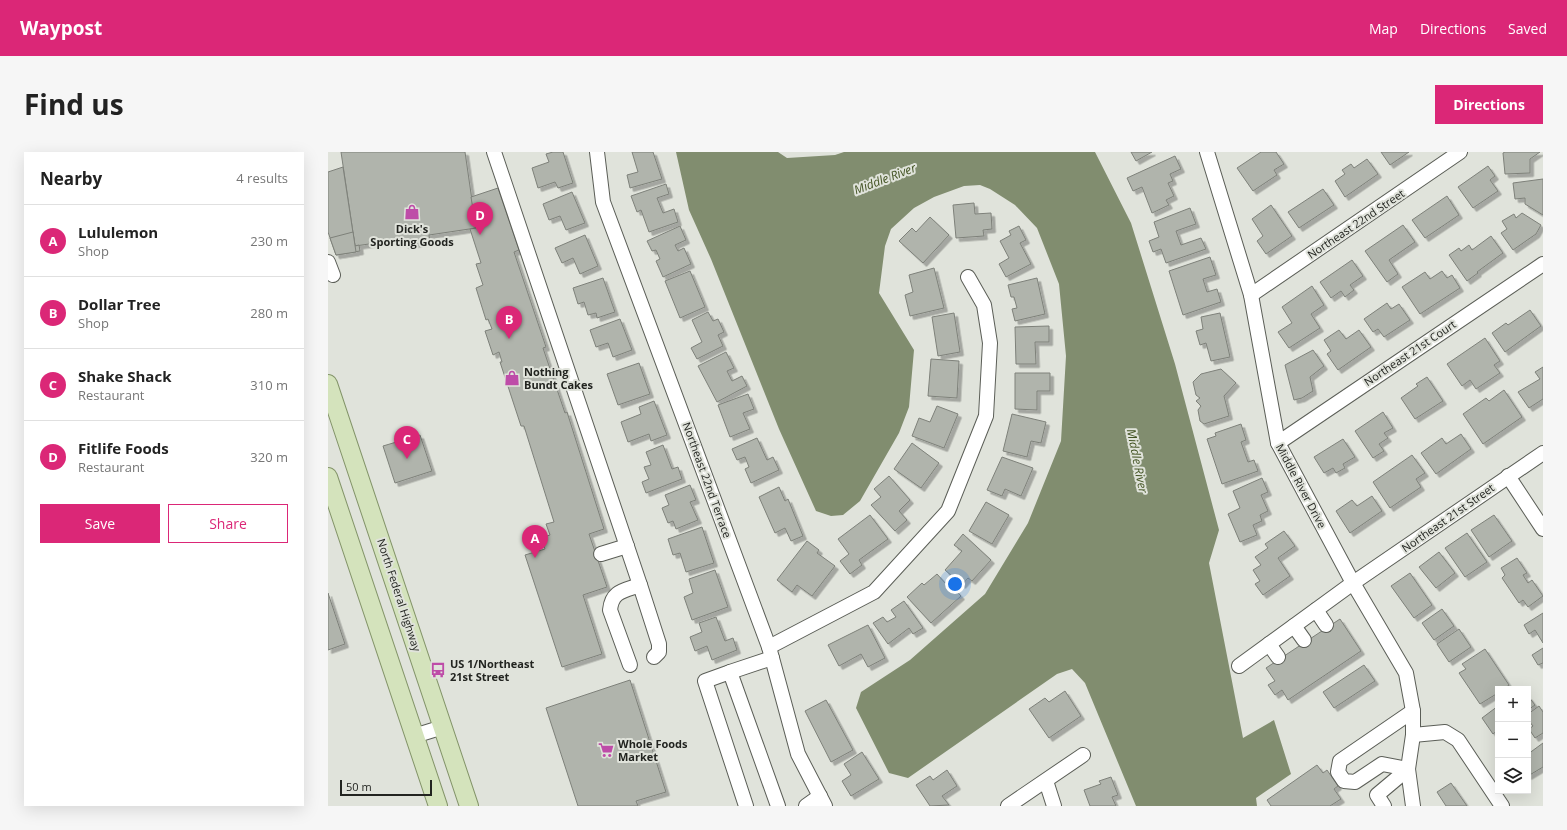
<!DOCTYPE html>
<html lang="en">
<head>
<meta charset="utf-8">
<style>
  :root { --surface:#fff; --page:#f6f6f6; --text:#222; --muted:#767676; --line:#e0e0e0; --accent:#db2777 }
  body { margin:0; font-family:"Open Sans",sans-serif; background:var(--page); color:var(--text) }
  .controls { position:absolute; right:12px; bottom:12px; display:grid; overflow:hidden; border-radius:0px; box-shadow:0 4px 16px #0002 }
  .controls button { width:36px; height:36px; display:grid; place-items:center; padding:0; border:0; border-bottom:1px solid var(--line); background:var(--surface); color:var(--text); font:20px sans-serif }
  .scale { position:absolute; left:12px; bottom:10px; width:92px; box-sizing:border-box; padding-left:4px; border:2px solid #222420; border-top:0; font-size:11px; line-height:14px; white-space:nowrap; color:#222420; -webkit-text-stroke:3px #e0e3db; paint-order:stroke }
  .you { position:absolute; left:627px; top:432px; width:14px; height:14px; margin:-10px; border:3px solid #fff; border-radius:50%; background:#1a73e8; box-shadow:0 0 0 6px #1a73e833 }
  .badge { display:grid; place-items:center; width:26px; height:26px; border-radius:50%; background:var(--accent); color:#fff; font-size:13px; font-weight:700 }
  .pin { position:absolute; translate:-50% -33px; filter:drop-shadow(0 1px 2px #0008) }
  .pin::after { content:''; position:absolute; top:21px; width:14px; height:12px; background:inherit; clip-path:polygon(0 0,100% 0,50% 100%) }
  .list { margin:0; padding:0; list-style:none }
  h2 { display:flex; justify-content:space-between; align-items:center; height:52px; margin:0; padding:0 16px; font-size:17px }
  h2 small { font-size:13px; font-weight:400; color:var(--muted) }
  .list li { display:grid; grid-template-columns:26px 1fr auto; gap:12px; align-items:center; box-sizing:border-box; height:72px; padding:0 16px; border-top:1px solid var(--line) }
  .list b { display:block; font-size:15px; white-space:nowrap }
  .list p { margin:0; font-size:13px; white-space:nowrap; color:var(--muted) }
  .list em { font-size:13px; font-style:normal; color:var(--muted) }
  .actions { display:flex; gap:8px; padding:12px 16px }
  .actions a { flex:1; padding:9px 0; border:1px solid var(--accent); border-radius:0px; text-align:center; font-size:14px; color:var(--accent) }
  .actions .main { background:var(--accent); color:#fff }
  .icon { flex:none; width:22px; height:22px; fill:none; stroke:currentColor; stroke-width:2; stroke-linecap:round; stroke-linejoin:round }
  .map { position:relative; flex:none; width:1215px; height:654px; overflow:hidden; border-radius:0px }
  header { display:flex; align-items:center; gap:24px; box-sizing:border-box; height:56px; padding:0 20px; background:var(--accent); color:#fff }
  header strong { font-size:19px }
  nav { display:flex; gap:22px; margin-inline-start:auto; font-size:14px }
  .intro { display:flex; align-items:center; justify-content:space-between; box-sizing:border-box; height:96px; padding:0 24px }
  h1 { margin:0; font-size:28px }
  .button { padding:10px 18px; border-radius:0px; background:var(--accent); color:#fff; font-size:14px; font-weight:700 }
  main { display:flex; gap:24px; padding:0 24px }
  aside { flex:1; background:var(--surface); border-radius:0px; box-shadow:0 4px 16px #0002 }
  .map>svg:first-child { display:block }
  .water { fill:#818d6f }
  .building { fill:#b0b4ac; stroke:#7e817a; filter:url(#shadow) }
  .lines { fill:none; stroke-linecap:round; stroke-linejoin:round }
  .minor-casing { stroke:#5b5e57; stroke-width:16 }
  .major-casing { stroke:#839469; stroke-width:20 }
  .minor { stroke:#fff; stroke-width:14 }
  .major { stroke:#d4e3bc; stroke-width:18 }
  .labels { text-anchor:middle; stroke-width:4; stroke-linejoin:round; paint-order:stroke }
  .street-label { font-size:11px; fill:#222420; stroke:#e0e3db }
  .poi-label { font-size:11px; font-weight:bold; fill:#222420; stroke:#e0e3db; text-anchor:start }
  .water-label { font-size:12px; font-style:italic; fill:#415221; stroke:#e0e3db }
</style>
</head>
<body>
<header>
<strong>Waypost</strong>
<nav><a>Map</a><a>Directions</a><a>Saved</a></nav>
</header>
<div class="intro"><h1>Find us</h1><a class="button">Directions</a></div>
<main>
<aside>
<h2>Nearby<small>4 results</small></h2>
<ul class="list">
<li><span class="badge">A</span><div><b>Lululemon</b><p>Shop</p></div><em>230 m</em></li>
<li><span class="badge">B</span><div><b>Dollar Tree</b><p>Shop</p></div><em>280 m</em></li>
<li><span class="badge">C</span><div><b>Shake Shack</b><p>Restaurant</p></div><em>310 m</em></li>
<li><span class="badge">D</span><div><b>Fitlife Foods</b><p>Restaurant</p></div><em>320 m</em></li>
</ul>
<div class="actions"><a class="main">Save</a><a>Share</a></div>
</aside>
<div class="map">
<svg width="1215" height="654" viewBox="0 0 1215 654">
  <defs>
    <filter id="shadow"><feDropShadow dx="3.5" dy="3.5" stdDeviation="0" flood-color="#0004"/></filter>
  </defs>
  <rect width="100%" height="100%" fill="#e0e3db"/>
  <path class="water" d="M348,0H450L459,6L507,3L516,0H767L803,71L847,212L891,378L881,411L915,586L946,568L963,622L928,646L929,654H808L757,531L744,517L729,522L580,626L561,621L528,556L533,540L582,508L657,442L700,371L733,289L738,204L731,132L709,76L687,53L662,37L652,33L636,34L606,45L586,56L563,77L557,94L551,141L586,198L581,255L571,281L532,349L515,363L503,364L488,359L451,277L383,107L361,58Z"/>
  <g class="building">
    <path d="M13,0H137L148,76L101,83L102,90L77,93L76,87L27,94Z"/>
    <path d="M225,0H235L245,31L230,36L227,30L210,36L204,16L221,10L218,2Z"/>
    <path d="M304,0H325L334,27L302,36L299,23L310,20Z"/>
    <path d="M803,0H824L808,9Z"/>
    <path d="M933,0H948L956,12L946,18L949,23L925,39L909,16Z"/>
    <path d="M1053,0H1081L1062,13Z"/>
    <path d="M1177,0H1212L1202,7V21L1177,22L1175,1Z"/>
    <path d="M847,4L853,17L842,22L845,29L840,31L846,44L838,48L841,53L824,61L814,35L805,39L799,26Z"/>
    <path d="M1039,7L1050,22L1017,45L1007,29L1017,22L1014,18L1023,12L1026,16Z"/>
    <path d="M1160,14L1167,24L1162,28L1170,39L1145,56L1130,35Z"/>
    <path d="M15,15L27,94L31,93L32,99L8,103L0,80V20Z"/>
    <path d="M1215,27V63L1197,52V46L1187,47L1185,31Z"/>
    <path d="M338,32L341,42L329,46L335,61L346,57L350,70L321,80L313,58L309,60L303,44Z"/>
    <path d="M170,36L191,98L186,100L218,195L215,196L237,261L239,260L276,377L261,382L279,435L255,443L274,502L234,515L197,403L217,397L213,386L222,383L218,372L226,370L196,274H193L172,210H174L171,200L165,203L157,179L164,177L160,167L158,168L148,136L155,133L148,112L153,111L142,77L148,76L143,45Z"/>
    <path d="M995,37L1006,53L971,76L960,60Z"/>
    <path d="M244,40L257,71L238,78L232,64L221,68L215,52Z"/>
    <path d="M1119,44L1131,63L1097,86L1084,68Z"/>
    <path d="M646,51L647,62L663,61L664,77L655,78L656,84L628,86L625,53Z"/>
    <path d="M943,53L964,84L938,102L929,89L935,84L924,67Z"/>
    <path d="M862,56L868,72L848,79L853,93L873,86L878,97L838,111L833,97L825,100L821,89L831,85L826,70Z"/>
    <path d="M1194,61L1213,73L1208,82L1185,98L1173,81L1179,77L1174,69L1186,62L1188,66Z"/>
    <path d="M602,65L621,83L595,111L571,89L584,76L588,80Z"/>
    <path d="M1075,73L1087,90L1061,108L1070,122L1059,130L1037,99Z"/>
    <path d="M352,74L358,88L347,93L350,99L356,96L363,112L335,125L328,109L332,107L328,98L324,99L319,89Z"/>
    <path d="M691,74L698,88L692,91L703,112L678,125L671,112L681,106L672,89L683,83L681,79Z"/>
    <path d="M25,80L28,100L8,103L2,86Z"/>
    <path d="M257,83L270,114L252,122L245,106L234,111L227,96Z"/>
    <path d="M1163,84L1175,101L1149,120L1150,121L1139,129L1121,103L1131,96L1133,99L1141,93L1144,98Z"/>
    <path d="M882,105L888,123L875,127L879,140L889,137L893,150L855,163L841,119Z"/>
    <path d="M1024,108L1035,124L1022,133L1026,138L1017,145L1013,139L1003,146L992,130Z"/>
    <path d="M606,116L616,156L582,164L577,143L585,140L581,123Z"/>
    <path d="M362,119L377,155L352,166L337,129Z"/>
    <path d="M1114,119L1119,126L1124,123L1132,136L1092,162L1074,135L1097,120L1102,127Z"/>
    <path d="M275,126L287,160L269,166L268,161L260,163L256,150L250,152L245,136Z"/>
    <path d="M709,126L717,162L687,169L684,157L689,156L686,145H683L680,133Z"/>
    <path d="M984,134L996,153L983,162L992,176L961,196L950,180L964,171L954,155Z"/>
    <path d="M1059,151L1063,157L1071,152L1082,168L1056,185L1050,177L1045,180L1036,167Z"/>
    <path d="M1202,158L1213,174L1177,200L1164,181L1178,171L1180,173Z"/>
    <path d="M380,160L385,169L390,167L396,180L390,183L395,194L369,207L363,196L374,190L364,168Z"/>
    <path d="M626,161L632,200L610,204L604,165Z"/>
    <path d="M892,161L902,205L883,209L878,191L872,193L868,179L875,177L873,165Z"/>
    <path d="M292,167L304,198L285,205L280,191L268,195L262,178Z"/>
    <path d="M721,174V190H707L708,212H688L687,175Z"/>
    <path d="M1011,178L1018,187L1031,178L1043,195L1010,218L999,202L1003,199L996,188Z"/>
    <path d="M1157,186L1172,209L1166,213L1172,221L1148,237L1142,228L1134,234L1119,212Z"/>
    <path d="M985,198L996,214L982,225L985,239L974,246L966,248L957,213Z"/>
    <path d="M398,200L406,216L399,219L404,229L414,224L419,234L389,250L370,214Z"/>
    <path d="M603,207L631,209L629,246L600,244Z"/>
    <path d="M311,211L322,242L290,253L279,222Z"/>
    <path d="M1215,215V247L1201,256L1190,240L1212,227L1207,220Z"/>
    <path d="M893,217L908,231L896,244L901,264L876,272L872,269L870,258L873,254L868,249L872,246L868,243L865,230L873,222Z"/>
    <path d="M687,221H722V239H709V258L687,257Z"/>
    <path d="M1099,225L1115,249L1087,267L1073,246L1090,234L1088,232Z"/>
    <path d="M1176,238L1194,265L1155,292L1135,262L1158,246L1161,249Z"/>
    <path d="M420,242L426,257L415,261L422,277L402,285L390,253Z"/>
    <path d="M326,249L339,283L323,289L321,282L300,290L293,270L313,262L311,255Z"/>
    <path d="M609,254L630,262L616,296L584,284L591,266L602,270Z"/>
    <path d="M1055,260L1065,276L1056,281L1060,286L1051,292L1056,299L1045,306L1027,279Z"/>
    <path d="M684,262L718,270L713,291L703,289L699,305L675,299Z"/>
    <path d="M913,272L918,288L913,290L920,310L926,308L930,319L894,332L879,287L888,284L887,281Z"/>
    <path d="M1133,282L1143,297L1108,322L1093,301L1114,286L1118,292Z"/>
    <path d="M92,283L104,319L67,331L55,294Z"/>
    <path d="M429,286L439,308L445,305L451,318L423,331L417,317L421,315L417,305L409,308L404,297Z"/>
    <path d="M1015,287L1027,305L1015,312L1017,316L1008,321L1005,316L996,321L986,305Z"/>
    <path d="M584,291L611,311L593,336L566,317Z"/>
    <path d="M335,293L344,317L350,315L354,327L318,341L314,330L321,327L316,315L323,313L318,300Z"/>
    <path d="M1084,303L1097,321L1088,327L1093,335L1062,356L1045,330Z"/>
    <path d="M674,305L705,316L693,344L677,337L674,344L659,338Z"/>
    <path d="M561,324L582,348L571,359L579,368L567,379L543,353L553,345L546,337Z"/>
    <path d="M934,326L940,340L933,343L940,359L932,363L934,369L925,373L929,383L912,390L900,362L912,356L905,339Z"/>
    <path d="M362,333L368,348L362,350L370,368L348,377L345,369L340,371L334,356L341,353L337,343Z"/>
    <path d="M451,335L457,349L460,347L475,384L463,389L457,376L447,381L431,345Z"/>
    <path d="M1044,344L1054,359L1022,381L1008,359L1024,348L1029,354Z"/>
    <path d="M658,350L681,363L664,392L641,379Z"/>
    <path d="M542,363L560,387L531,408L534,413L522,422L512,409L521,402L510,387Z"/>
    <path d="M1166,363L1184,389L1161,405L1143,378Z"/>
    <path d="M374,375L386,411L358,420L352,401L345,403L340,387Z"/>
    <path d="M956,379L967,394L950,406L962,424L935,443L927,432L932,429L925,418L933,413L927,405L940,396L937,392Z"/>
    <path d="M1139,381L1159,410L1137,425L1117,396Z"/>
    <path d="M635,382L663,408L644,429L640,426L634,433L617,418L634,399L626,393Z"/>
    <path d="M479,389L491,398L489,401L507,414L484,444L469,433L464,440L449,428Z"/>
    <path d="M1111,400L1127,421L1108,436L1091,415Z"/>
    <path d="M1189,406L1199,421L1195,423L1200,431L1204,428L1215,444L1200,455L1195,448L1191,451L1174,426L1177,423L1173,416Z"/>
    <path d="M387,418L400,455L364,468L356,445L365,441L361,427Z"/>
    <path d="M1082,421L1104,453L1086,466L1063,434Z"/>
    <path d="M609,422L619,433L621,431L633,444L603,471L579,445L594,431L596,433Z"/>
    <path d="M0,441L17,492L0,498Z"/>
    <path d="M576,449L595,476L585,482L581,476L560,492L545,471L555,465L559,470L568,465L563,458Z"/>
    <path d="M1114,457L1126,474L1106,488L1094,471Z"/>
    <path d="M1215,461V491L1207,478L1201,482L1196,473Z"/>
    <path d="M388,465L397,489L405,486L409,498L384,508L379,494L367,499L362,485L374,480L371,471Z"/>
    <path d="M1012,467L1033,499L960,548L954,538L947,543L940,533L947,529L938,516Z"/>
    <path d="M540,473L557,506L540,515L533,502L511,514L500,493Z"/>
    <path d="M1131,477L1143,495L1121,510L1109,492Z"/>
    <path d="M1215,496V511L1210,513L1204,503Z"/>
    <path d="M1157,497L1181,533L1176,537H1170V541L1152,552L1131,521L1138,517L1134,512Z"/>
    <path d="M1036,513L1047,529L1006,556L995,540Z"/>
    <path d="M302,528L338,640L308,649L310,654H250L218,556Z"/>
    <path d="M737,539L753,564L721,586L701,557L717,546L721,550Z"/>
    <path d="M1200,544L1207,553L1200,558Z"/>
    <path d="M498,548L525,598L503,610L477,559Z"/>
    <path d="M1170,554V578L1165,582L1154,566Z"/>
    <path d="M1211,554L1215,560V581L1207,586L1201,577L1205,574L1200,568V562Z"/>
    <path d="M1215,591V615L1200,624V602Z"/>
    <path d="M534,600L551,627L523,644L514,629L523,623L516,612Z"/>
    <path d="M989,613L995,621L999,618L1010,634L1006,637L1013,647L1002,654H943L939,648Z"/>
    <path d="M619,618L629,634L614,644L621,653L602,654L588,633L602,624L605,628Z"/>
    <path d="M783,625L790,643L784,645L788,654H762L756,638L773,632L771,629Z"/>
    <path d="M1123,631L1139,654H1118L1109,640Z"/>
  </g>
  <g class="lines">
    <defs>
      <g id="minor">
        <path d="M166,0L312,433"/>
        <path d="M269,0L275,50L441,495L470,602L497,654"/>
        <path d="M879,0L923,143L950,291L1025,431L1078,521L1085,559V583L1080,617L1085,654"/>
        <path d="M0,110L5,123"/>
        <path d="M923,143L1132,0"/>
        <path d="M950,291L1215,112"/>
        <path d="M1180,324L1215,377"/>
        <path d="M273,402L299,394"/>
        <path d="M988,458L998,473"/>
        <path d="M966,474L976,488"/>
        <path d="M941,492L950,505"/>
        <path d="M441,495L546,440L620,359L658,264L662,191L656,153L640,125"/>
        <path d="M302,513L282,458C284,439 295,439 312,433L331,492V500L326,505"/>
        <path d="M911,514L1025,431L1215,301"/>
        <path d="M402,520L444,506"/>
        <path d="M1085,583L1117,580L1130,588L1174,654"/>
        <path d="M86,584L115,575"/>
        <path d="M1080,617L1054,612L1027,630L1016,629L1010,620L1012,609L1085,559"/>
        <path d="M718,629L726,654"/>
        <path d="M418,654L377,529L402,520L450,654"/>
        <path d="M478,654L492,644"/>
        <path d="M680,654L755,603"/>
        <path d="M1056,654L1049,643L1080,617"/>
      </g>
      <g id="major">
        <path d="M0,232L141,654"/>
        <path d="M0,325L110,654"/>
      </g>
    </defs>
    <use href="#minor" class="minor-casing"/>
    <use href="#major" class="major-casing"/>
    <use href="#minor" class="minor"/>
    <use href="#major" class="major"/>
  </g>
  <defs>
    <symbol id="shop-bare" viewBox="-9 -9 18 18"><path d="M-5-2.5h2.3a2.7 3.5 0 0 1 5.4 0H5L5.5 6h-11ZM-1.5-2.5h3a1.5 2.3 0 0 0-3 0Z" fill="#be4ca8" stroke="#e0e3db" stroke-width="2.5" paint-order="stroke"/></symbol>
    <symbol id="bus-bare" viewBox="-9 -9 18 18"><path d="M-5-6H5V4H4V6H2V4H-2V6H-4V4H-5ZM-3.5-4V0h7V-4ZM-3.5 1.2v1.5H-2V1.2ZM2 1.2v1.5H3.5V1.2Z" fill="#be4ca8" stroke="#e0e3db" stroke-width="2.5" paint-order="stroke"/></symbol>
    <symbol id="supermarket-bare" viewBox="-9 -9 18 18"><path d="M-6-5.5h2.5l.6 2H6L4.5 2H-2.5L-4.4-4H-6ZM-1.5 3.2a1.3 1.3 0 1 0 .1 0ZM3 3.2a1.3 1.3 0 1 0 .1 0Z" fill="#be4ca8" stroke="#e0e3db" stroke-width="2.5" paint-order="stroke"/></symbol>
  </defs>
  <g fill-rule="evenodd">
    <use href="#shop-bare" x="73" y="49" width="22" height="22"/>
    <use href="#shop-bare" x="173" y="215" width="22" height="22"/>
    <use href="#bus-bare" x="99" y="507" width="22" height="22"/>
    <use href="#supermarket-bare" x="267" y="587" width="22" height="22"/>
  </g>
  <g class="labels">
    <g class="street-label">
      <text transform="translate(1028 72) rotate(-34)" y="4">Northeast 22nd Street</text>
      <text transform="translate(1082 201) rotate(-34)" y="4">Northeast 21st Court</text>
      <text transform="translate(379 328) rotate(70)" y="4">Northeast 22nd Terrace</text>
      <text transform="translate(973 334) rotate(62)" y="4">Middle River Drive</text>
      <text transform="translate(1120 366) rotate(-35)" y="4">Northeast 21st Street</text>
      <text transform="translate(71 443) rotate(72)" y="4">North Federal Highway</text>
    </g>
    <g class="poi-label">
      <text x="84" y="81" text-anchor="middle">Dick's<tspan x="84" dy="13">Sporting Goods</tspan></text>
      <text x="196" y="224">Nothing<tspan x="196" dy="13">Bundt Cakes</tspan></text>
      <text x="122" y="516">US 1/Northeast<tspan x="122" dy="13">21st Street</tspan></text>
      <text x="290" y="596">Whole Foods<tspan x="290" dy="13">Market</tspan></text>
    </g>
    <g class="water-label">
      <text transform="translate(557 27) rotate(-21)" y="4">Middle River</text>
      <text transform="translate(809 309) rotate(79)" y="4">Middle River</text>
    </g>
  </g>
</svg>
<div class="controls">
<button>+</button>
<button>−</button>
<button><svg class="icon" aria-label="layers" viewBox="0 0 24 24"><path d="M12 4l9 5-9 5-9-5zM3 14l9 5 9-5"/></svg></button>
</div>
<div class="scale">50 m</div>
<div class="you"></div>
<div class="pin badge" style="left:207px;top:406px">A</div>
<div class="pin badge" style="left:181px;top:187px">B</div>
<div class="pin badge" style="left:79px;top:307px">C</div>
<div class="pin badge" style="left:152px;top:83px">D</div>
</div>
</main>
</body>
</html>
